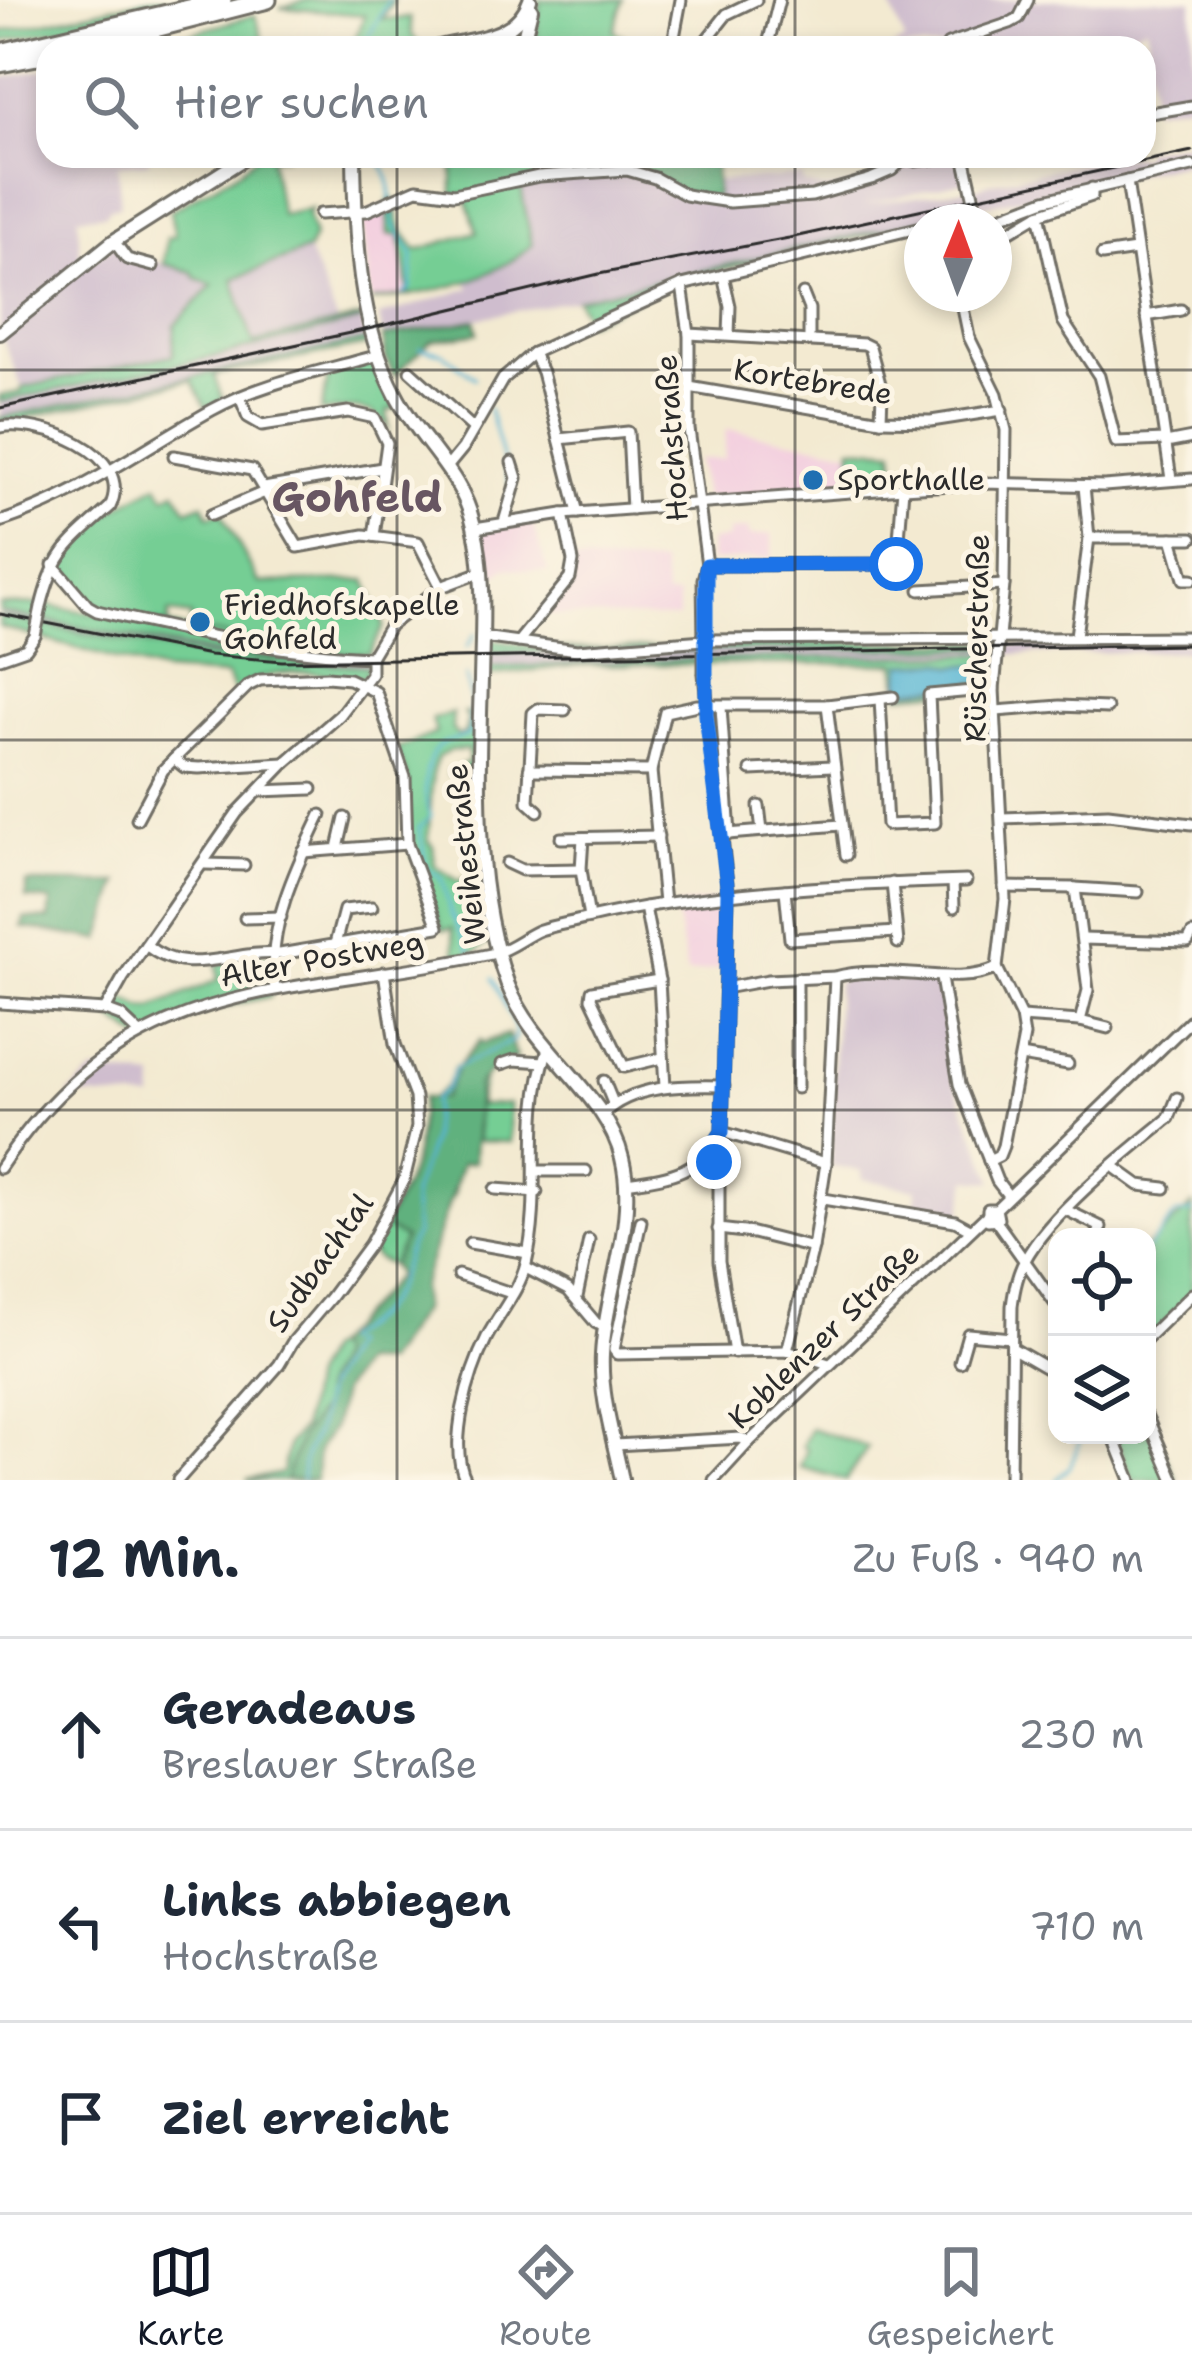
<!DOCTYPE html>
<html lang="de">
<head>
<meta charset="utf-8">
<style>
  :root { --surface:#fff; --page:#f6f6f7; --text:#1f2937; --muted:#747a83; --line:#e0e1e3; --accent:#111827 }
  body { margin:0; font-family:"Shantell Sans",sans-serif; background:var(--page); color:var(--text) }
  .controls { position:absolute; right:36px; bottom:36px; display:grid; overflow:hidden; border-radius:24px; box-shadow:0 6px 18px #0003 }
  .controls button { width:108px; height:108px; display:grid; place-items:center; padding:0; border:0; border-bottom:3px solid var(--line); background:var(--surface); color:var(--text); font:60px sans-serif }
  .compass { position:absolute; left:904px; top:204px; width:108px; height:108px; border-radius:50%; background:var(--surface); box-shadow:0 6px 18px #0003; rotate:1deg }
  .stop { position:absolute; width:36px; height:36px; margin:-27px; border:9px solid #1a73e8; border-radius:50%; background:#fff }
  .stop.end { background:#1a73e8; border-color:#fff; box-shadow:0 3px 12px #0008 }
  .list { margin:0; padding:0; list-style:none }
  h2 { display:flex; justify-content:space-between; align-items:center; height:156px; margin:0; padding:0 48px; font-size:51px }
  h2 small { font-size:39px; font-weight:400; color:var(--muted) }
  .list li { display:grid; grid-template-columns:78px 1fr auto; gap:36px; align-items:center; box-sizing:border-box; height:192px; padding:0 48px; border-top:3px solid var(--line) }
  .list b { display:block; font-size:45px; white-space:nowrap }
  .list p { margin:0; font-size:39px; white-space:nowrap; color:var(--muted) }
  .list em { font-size:39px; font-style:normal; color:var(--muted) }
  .icon { flex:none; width:66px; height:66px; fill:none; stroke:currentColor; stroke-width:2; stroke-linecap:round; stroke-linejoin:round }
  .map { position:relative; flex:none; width:1192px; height:1480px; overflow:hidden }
  .search { position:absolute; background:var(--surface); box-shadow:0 6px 18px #0003; left:36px; right:36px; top:36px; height:132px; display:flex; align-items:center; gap:30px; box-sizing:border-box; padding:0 42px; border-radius:36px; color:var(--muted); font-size:45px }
  .sheet { height:732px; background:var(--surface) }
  nav { display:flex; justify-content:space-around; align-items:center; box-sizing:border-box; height:168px; border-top:3px solid var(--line); background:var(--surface); font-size:33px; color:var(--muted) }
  nav a { display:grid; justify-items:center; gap:6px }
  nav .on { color:var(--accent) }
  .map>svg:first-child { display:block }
  .built { fill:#f3cfdf }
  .industrial { fill:#cfbdce }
  .green { fill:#75ce94; stroke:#507c60; stroke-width:3 }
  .forest { fill:#60b17e; stroke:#466e54; stroke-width:3 }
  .water { fill:#55b5d4; stroke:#407080; stroke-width:3 }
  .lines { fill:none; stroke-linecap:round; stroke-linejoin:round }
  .stream { stroke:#55b5d4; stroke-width:3 }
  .minor-casing { stroke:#716e65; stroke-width:15 }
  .major-casing { stroke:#716e65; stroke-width:18 }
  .highway-casing { stroke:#716e65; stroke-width:21 }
  .minor { stroke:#fff; stroke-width:9 }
  .major { stroke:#fff; stroke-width:12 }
  .highway { stroke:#fff; stroke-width:15 }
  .rail { stroke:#2b2b2b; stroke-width:3 }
  .minor-bridge-casing { stroke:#716e65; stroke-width:15; stroke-linecap:butt }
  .minor-bridge { stroke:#fff; stroke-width:9 }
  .route { stroke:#1a73e8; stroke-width:15 }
  .grid { fill:none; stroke:#2b2b2b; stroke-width:3; stroke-opacity:0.55 }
  .poi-dot { fill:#1f6fb2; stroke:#fcf5e5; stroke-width:4.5 }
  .labels { text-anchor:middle; stroke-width:10; stroke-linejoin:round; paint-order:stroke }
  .street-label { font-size:30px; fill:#2b2b2b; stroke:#fcf5e5 }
  .poi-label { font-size:30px; fill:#2b2b2b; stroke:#fcf5e5; text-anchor:start }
  .district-label { font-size:42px; font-weight:bold; fill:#685662; stroke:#fcf5e5 }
</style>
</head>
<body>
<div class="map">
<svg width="1192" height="1480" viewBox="0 0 1192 1480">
  <rect width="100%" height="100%" fill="#fcf5e5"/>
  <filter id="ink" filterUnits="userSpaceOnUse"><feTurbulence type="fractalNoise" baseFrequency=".00833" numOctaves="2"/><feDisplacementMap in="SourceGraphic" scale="24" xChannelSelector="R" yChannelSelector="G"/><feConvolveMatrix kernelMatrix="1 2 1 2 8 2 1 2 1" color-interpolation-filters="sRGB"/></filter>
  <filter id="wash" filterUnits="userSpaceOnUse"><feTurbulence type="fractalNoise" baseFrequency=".004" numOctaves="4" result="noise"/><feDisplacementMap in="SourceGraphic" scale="48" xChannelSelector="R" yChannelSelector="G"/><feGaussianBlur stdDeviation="2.7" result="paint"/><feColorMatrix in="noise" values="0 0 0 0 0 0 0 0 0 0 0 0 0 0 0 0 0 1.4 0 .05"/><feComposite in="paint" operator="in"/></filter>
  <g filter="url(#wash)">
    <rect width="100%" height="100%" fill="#f3ead1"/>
    <g class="built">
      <path d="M387,203L389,233L400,236L409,295L371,300L362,215Z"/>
      <path d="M726,429L852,451L851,487L705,498L698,459H724Z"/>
      <path d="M532,522L548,572L505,568L487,584L478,530Z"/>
      <path d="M748,529L750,536L772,534V558L711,561L709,541L728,539V531Z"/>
      <path d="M574,561L662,564L666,596H678V618L546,615Z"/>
      <path d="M718,900L722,903L721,968L687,974L675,907Z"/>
    </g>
    <g class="industrial">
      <path d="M888,0H1192V103L1153,109L1147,26L1094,48H890L905,41Z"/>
      <path d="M48,69V156H149V163L118,165L120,206L107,209V214L78,217L80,260L84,266L120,240L134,256L194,272L214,285L175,325L173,355L22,388L0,332V78Z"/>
      <path d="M1192,142V161L979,207L975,188L993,182L1109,157L1144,156V150Z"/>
      <path d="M903,156H959L966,181L861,205L968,189L972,209L604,294L383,337L379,316L471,288L465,281L518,257L532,245L520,182L625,172L716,197L715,181L802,176L803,183L824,189L871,181Z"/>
      <path d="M308,250L338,322L266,341L362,320L366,340L0,418V402L226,354L264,343H253L249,335L233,279Z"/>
      <path d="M0,612L211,653L284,660L368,659V666L210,657L34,624L0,617Z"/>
      <path d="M1192,643V651L622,661L486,668V653Z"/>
      <path d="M928,975L938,981L953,1080L994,1182L968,1179L961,1219L915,1211L917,1189L862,1179V1171L831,1166L837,983L847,976Z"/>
      <path d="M94,1072L155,1078L153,1100L67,1095Z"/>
    </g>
    <g class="green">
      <path d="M146,0H189L0,42V32Z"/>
      <path d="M307,0H394L382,19L410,18L412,35L421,47L378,48L375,43L351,48L365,15L280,8Z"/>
      <path d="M540,0H623L614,31L645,48L547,47L536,39Z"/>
      <path d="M255,15L266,48H140Z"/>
      <path d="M257,156H286L270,158L281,215L311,209L307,216L314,237L308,250L233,279L253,343L366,316L362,320L226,354L0,402V396L21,392L22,388L173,355L175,325L213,285L196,278L193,272L164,264L167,238L175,236L170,211L235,174Z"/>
      <path d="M453,156H537L545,178L520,183L532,245C491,283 425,294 371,301L409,295L400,236L389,234L387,203L393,199L401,229L417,250L477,232L465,194L453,195Z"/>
      <path d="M972,209V216L963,222H922L678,280L587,322L577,299Z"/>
      <path d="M366,340L372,344L214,375L223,400L206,408L192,380L28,417L27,421L0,422V418Z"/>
      <path d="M376,360L397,408L387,411L389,428C371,403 348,408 321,412L329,373Z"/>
      <path d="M852,447L894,450L896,474L888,475V486L851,487Z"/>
      <path d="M158,484L165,496L176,491L187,510L203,504L209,516L221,511L259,583L366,580L384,626L369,654L310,652L190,630L191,616L169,613L168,625L90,606L56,565C78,527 122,504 158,484Z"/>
      <path d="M44,604L56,607L368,659L284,660L211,653L0,612V605Z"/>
      <path d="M0,617L210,657L368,666L366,676L361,678C322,673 264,663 235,694L227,676L162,672L0,627Z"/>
      <path d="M493,640L544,649L702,647L710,643H991V648L486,653V646Z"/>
      <path d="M991,654L990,687L900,695L896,663L579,665L486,676V668L622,661Z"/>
      <path d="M453,713L452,729L458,736L465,733L468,718L464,713L475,714L474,769L449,775V771L469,762L468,750H452L438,757L433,770L428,841L433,845L435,866L460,882L478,865L489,941L474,953L456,957L452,928L443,930L409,845L407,776L396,749L436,733L432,719Z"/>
      <path d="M260,955L266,957L271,996L209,1010L143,1040L105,1014L118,996L143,1008H153L218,980L217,964Z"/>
      <path d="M455,1067L485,1073L478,1106L509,1104L510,1142L477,1141V1111L458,1159L454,1193C412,1277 319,1388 313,1480H246L282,1473L288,1444L302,1428L311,1377L325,1351L340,1341L398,1280L400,1269L377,1259L370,1250L413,1168L433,1098L447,1085Z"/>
      <path d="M1192,1205V1296L1147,1340V1247Z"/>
      <path d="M1147,1413L1177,1480H1133L1115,1435H1147Z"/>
      <path d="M811,1428L868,1447L846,1480L800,1467L807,1449L802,1446Z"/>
    </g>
    <g class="forest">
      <path d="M628,156H715L716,197L686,194L629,168Z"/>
      <path d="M475,320L478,333L431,341L394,376L386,359L383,337Z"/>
      <path d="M26,883H119L101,940L22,927L24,918L49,919L51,901L26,898Z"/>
      <path d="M508,1034L516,1058L498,1063L478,1084L474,1162L462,1163L421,1288L422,1309L385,1363H361L341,1392L334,1425L318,1451L316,1480H285L300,1438L321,1408L323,1386L337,1357L332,1346L397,1276L391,1265L404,1239L382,1226C415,1175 416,1156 422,1098H444L459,1065L480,1040L483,1043Z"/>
    </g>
    <path class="water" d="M941,662L953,666L984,664L985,682L904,691L900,687L902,664Z"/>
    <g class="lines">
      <g class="stream">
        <path d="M362,48L389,0"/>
        <path d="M378,156L389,180L394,224L413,255L411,288L404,294"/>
        <path d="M420,348L443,353L475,378"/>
        <path d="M489,409L510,486"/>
        <path d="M467,647L475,634"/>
        <path d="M466,676L471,703L469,734C460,740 451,739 442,744C423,756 422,798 431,816L419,828L427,869L441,877L451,914L470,951"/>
        <path d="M1147,1249L1176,1214L1192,1212"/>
        <path d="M302,1480C303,1456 306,1453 315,1434C322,1420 320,1399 327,1386C333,1374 344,1359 350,1344L342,1342V1338C370,1325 393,1302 401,1272C406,1257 407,1247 416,1234L412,1195L431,1141L434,1100L447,1087L455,1068L514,1040L516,1030L493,978"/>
        <path d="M1056,1480L1070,1467L1082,1435"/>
      </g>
    </g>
  </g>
  <g filter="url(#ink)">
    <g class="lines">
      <defs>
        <g id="minor">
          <path d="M948,44L1010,23L1019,18L1028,0"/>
          <path d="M672,48L681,0"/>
          <path d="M700,48L727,14L756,0"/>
          <path d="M767,48L779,0"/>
          <path d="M1144,114L1192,106"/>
          <path d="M901,156L915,161L958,156"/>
          <path d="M964,156L979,222"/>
          <path d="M1127,181L1171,479"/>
          <path d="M1092,188V196L1039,214L1063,321L1099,376L1116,442L1165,440"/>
          <path d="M320,214L366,211L417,189L454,194L539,176L627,170L655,178L686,195L703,198L730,202L812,196L871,179L892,170L904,159"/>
          <path d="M987,222L1045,200L1192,166"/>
          <path d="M114,241L127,259L153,266"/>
          <path d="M994,241L1039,214"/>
          <path d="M1102,255L1136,250"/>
          <path d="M994,266L997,276"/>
          <path d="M723,275L730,306L729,335"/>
          <path d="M682,285L689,334V429L707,565L703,579L704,642"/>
          <path d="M803,294L809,309V341"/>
          <path d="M960,294L969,337L997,394L1006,430L1004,585L994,689L1005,899L997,968L1021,1017L1024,1036L1003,1146L999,1156L989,1161"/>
          <path d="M1146,316L1181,310"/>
          <path d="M689,334L864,344L870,347L882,391L881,420"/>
          <path d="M533,353L542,372L578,513"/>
          <path d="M410,371L473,428"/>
          <path d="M689,387L881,420L931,421L1002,410"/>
          <path d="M240,397L248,417L262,425L348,412L375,418L387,443L374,536"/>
          <path d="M0,427C39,419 136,453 110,507C69,544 54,552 41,607"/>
          <path d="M559,439L628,432L632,509"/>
          <path d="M1166,443L1192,438"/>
          <path d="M174,456L252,470L298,547L364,535L418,542L441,587"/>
          <path d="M449,465L463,448L503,379L533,353L682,285L922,227"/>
          <path d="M264,488L382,468"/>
          <path d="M211,515L267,491"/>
          <path d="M0,522C83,494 138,451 212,410C263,382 324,371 379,355"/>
          <path d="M504,522L517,478L512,462"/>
          <path d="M475,528L563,514L903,488L984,483L1104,486L1192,479"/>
          <path d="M1089,538H1192"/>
          <path d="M1172,538L1184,579H1192"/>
          <path d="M53,565L88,606L97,611C189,632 277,653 371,657"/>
          <path d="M707,565L897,564L903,488"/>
          <path d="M920,590L1004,585"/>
          <path d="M1076,636L1089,538L1084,486"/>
          <path d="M482,637L577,650L704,640L1192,637"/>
          <path d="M518,642L570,578L573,561L563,514"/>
          <path d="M0,658L26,649L35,636"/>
          <path d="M880,699L887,825L935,823L929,695L994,689"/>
          <path d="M827,705L846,855"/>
          <path d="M721,707L730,834"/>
          <path d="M996,711L1060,706L1107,708"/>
          <path d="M174,759L184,767L199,768L285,763"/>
          <path d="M529,770L651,771"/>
          <path d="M751,770L832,766"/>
          <path d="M260,791L312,789"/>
          <path d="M759,806L762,831"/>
          <path d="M538,811L528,802L533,713L538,709L565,710"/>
          <path d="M1002,818L1108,814L1192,824"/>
          <path d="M137,819L163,770L248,686L260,680L327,677L349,679L376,692L405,777L407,844L438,927L280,954C231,949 188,980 146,945"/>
          <path d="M728,834L841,825"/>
          <path d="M561,838L658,836"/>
          <path d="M583,838L581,869L589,918"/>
          <path d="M338,848L345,818"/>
          <path d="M303,852L407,844"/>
          <path d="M507,863L522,870L581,869"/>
          <path d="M205,864L244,865"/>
          <path d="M953,882L954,907"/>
          <path d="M892,883L898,943"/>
          <path d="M1004,887L1075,888L1088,990L1080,1021"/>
          <path d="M1075,888L1138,892"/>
          <path d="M785,890L790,939L896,932"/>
          <path d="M664,903L651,771L665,712L697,705H827L893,697"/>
          <path d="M645,907L659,980L665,1087"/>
          <path d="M245,918L281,917"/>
          <path d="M1083,939L1188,942L1192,934"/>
          <path d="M335,944L344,910L372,907"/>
          <path d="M797,978V1088"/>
          <path d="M941,978L959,1084L997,1181L1007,1194"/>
          <path d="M659,980L592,991L591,998L624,1067L662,1058"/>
          <path d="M725,988L768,980L835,977"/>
          <path d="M275,989C266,929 295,869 321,815"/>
          <path d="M0,1003L105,1010L121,1016L140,1034"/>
          <path d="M105,1010L123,978L237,813L285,763L340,715L371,674V657L390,625L441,587L481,572"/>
          <path d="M1021,1017L1080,1021L1108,1028"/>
          <path d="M1021,1056L1068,1064"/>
          <path d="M502,1064L514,1060L544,1062"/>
          <path d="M604,1081L613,1103"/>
          <path d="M602,1115C632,1084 685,1085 724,1086"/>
          <path d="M722,1132L826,1163L813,1248L787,1351"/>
          <path d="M706,1156L719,1169V1261L734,1353"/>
          <path d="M826,1163L835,977C887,962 956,989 997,968"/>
          <path d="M1114,1167L1139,1185L1165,1188"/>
          <path d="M0,1168C132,970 288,998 491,954C510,950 523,937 540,930C555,925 570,923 585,919C710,890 838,885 966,881"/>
          <path d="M537,1171H586"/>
          <path d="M626,1183C672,1176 696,1174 722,1132L728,893L704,674"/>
          <path d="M495,1189L537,1192"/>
          <path d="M823,1199L955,1221L970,1229"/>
          <path d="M996,1209L998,1219L988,1220V1209H996L1192,1019"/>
          <path d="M1066,1210L1101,1227L1097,1237"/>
          <path d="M641,1221L614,1350L617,1354L787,1351L829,1364"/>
          <path d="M996,1221L1057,1306"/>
          <path d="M718,1229L753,1233L813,1248"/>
          <path d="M470,1243L528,1253"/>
          <path d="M526,1268L568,1290L596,1323L605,1327"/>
          <path d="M458,1275L511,1293"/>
          <path d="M577,1297L589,1240"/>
          <path d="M1147,1338L1192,1294"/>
          <path d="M1012,1348L1057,1374"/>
          <path d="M960,1362L968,1334L1011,1338"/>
          <path d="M1147,1417L1174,1480"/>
          <path d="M1113,1435L1131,1480"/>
          <path d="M615,1445L741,1438L749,1442"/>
          <path d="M178,1480L279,1365L292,1343L330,1298L370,1244L404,1180L417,1127L415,1097L395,1044L384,972"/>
          <path d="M466,1480C447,1444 469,1373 487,1337C499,1314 520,1289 526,1264C544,1191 523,1120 547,1052"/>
          <path d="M714,1480L749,1442L985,1217"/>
          <path d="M1010,1480L1012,1306C1014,1290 1017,1274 1025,1260C1051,1212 1126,1153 1169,1118L1177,1098"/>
        </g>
        <g id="major">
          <path d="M490,40L515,45L523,42L531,9"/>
          <path d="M435,48C471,38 515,41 530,0"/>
          <path d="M354,156C355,235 358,323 396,395C420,442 462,472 474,526C486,576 482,629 481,680C478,780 473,890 508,985C534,1052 607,1094 622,1158C638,1222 605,1291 602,1355C600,1397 614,1440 622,1480"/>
          <path d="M0,333L114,241L248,156"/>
        </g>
        <g id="highway">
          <path d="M81,48L268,0"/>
          <path d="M0,52L223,0"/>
          <path d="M0,64L48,55"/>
        </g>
      </defs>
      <use href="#minor" class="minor-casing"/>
      <use href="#major" class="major-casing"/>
      <use href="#highway" class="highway-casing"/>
      <use href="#minor" class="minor"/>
      <use href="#major" class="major"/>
      <use href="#highway" class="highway"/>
      <g class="rail">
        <path d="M0,408L364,330L599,274L789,238L1192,151"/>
        <path d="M0,614L210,655L282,661L1192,645"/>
      </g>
      <defs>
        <g id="minor-bridge">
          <path d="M35,636L41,607"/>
          <path d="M704,649V674"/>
        </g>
      </defs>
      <use href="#minor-bridge" class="minor-bridge-casing"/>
      <use href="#minor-bridge" class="minor-bridge"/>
    </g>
  </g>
  <g class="lines" filter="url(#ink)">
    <path class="route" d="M714,1162L706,1156L722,1132L728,893L706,715V570L707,565L896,564"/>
  </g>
  <path class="grid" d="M397,0V48M795,0V48M397,156V1480M795,156V1480M0,370H1192M0,740H1192M0,1110H1192"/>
  <g class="poi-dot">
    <circle cx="813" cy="480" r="12"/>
    <circle cx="200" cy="622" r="12"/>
  </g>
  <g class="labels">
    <g class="street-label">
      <text transform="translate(813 382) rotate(9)" y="10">Kortebrede</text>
      <text transform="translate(672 438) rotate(-94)" y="10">Hochstraße</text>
      <text transform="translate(977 638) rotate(-89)" y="10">Rüscherstraße</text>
      <text transform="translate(466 854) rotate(-96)" y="10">Weihestraße</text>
      <text transform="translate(322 959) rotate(-10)" y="10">Alter Postweg</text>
      <text transform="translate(320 1263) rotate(-55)" y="10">Sudbachtal</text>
      <text transform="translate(824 1336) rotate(-44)" y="10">Koblenzer Straße</text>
    </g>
    <g class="poi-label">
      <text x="837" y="490">Sporthalle</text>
      <text x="224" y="615">Friedhofskapelle<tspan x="224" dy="34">Gohfeld</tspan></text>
    </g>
    <g class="district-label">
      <text x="357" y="512">Gohfeld</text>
    </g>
  </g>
</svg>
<div class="controls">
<button><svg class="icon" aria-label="locate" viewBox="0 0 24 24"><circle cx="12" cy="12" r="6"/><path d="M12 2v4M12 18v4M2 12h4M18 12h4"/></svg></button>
<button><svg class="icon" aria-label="layers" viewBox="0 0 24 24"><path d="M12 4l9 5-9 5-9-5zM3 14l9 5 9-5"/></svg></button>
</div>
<svg class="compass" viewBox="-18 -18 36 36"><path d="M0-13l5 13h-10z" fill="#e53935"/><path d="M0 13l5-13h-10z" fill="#747a83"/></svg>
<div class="stop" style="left:896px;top:564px"></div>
<div class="stop end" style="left:714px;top:1162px"></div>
<div class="search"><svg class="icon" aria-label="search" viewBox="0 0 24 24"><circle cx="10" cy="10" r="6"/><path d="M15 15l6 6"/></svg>Hier suchen</div>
</div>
<section class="sheet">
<h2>12 Min.<small>Zu Fuß · 940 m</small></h2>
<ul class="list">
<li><svg class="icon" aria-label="ahead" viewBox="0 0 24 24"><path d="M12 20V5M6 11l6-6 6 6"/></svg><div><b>Geradeaus</b><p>Breslauer Straße</p></div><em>230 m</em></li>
<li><svg class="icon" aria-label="left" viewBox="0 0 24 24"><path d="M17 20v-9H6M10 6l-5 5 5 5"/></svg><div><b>Links abbiegen</b><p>Hochstraße</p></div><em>710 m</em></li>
<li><svg class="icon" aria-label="arrive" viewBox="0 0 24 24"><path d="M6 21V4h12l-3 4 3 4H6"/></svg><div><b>Ziel erreicht</b></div></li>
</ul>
</section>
<nav>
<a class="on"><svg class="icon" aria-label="map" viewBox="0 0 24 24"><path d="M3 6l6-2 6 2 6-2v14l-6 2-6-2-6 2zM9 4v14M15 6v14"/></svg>Karte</a>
<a><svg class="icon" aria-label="directions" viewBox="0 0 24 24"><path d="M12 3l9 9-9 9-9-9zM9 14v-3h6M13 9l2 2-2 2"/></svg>Route</a>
<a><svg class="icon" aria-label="saved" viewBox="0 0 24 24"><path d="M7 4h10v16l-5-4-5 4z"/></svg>Gespeichert</a>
</nav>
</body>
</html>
